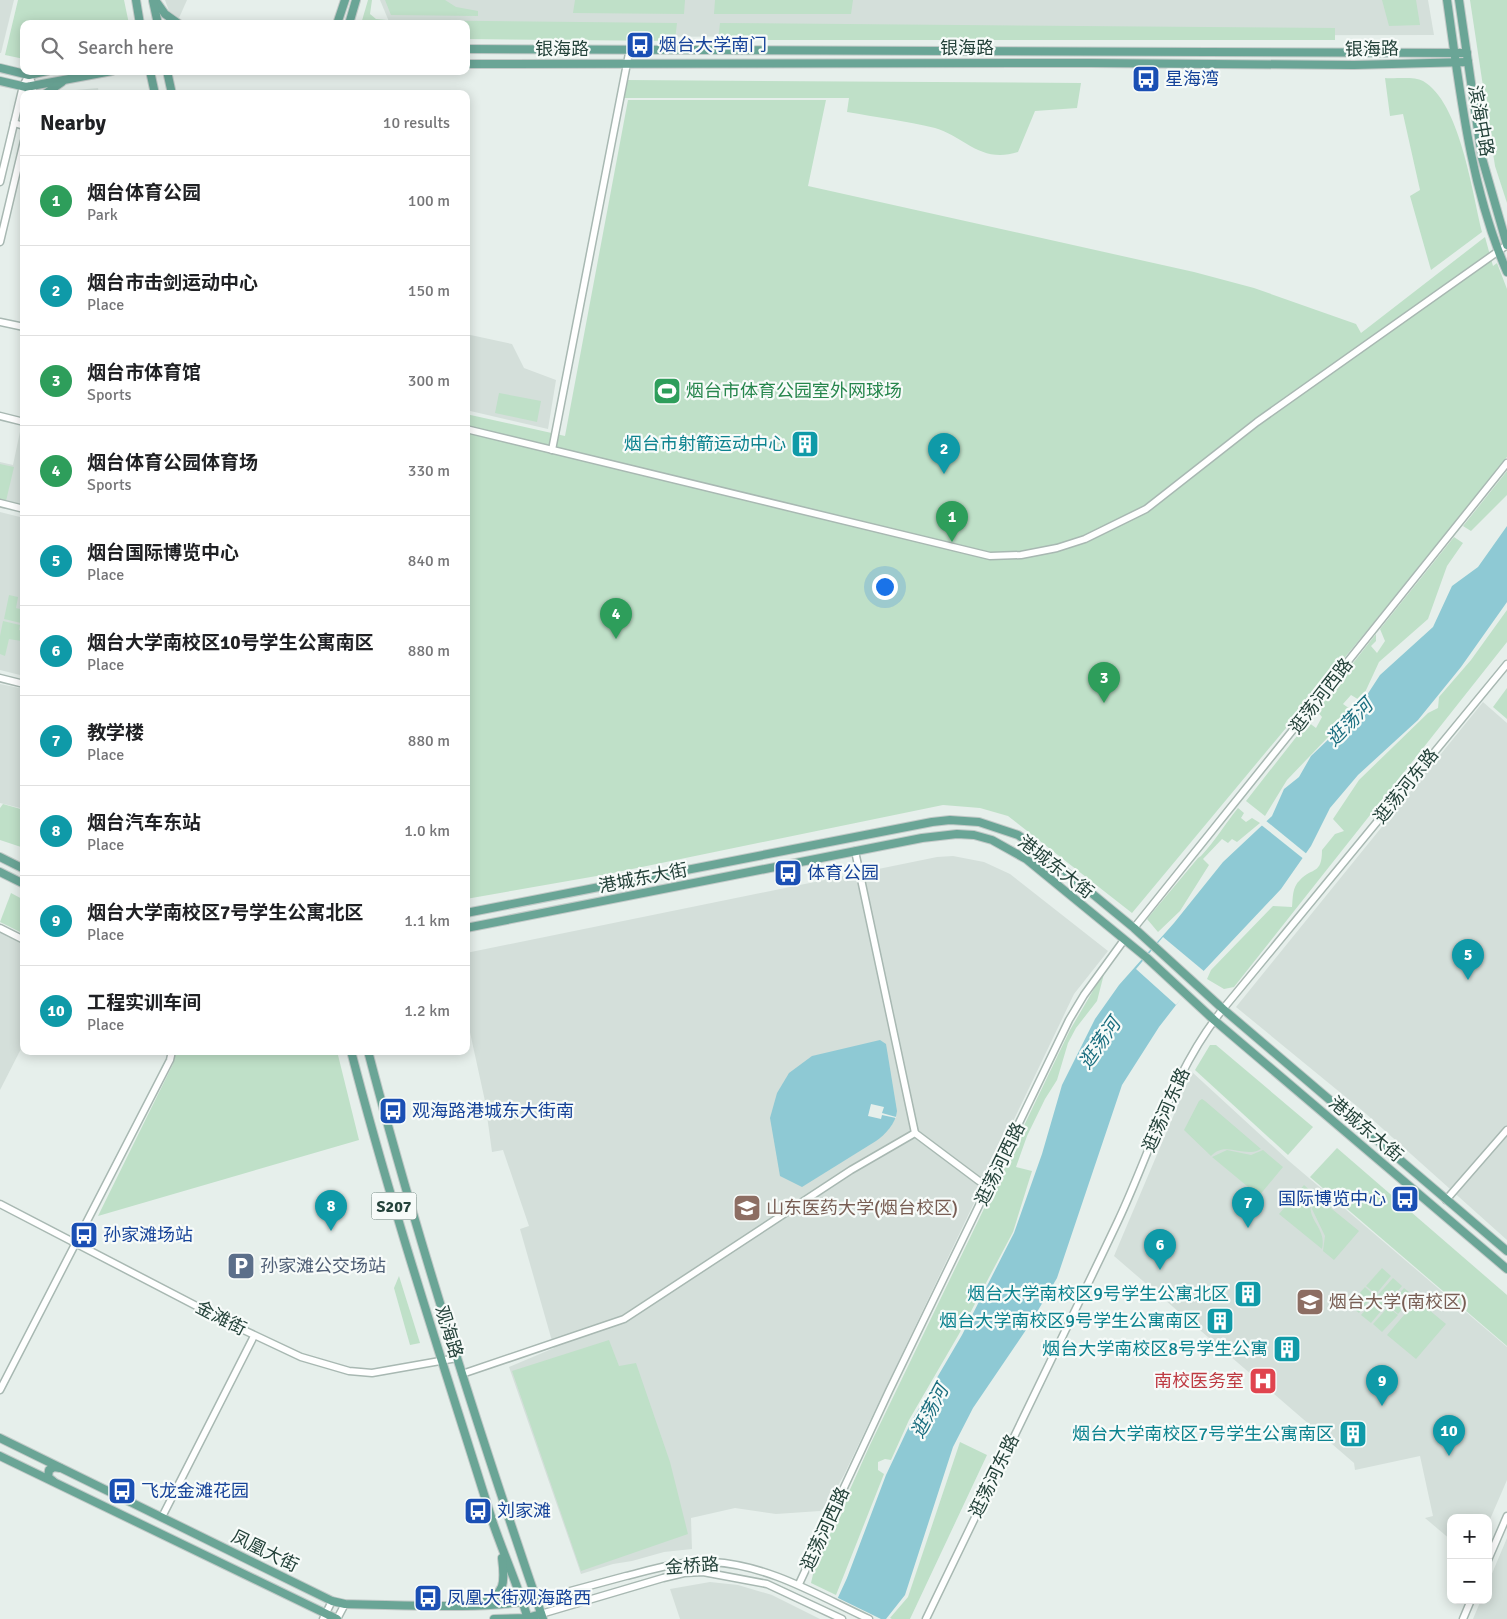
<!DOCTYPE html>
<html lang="en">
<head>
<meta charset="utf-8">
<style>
  :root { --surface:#fff; --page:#f2f2f2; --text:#202124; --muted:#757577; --line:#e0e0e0; --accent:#7f4e3f }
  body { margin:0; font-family:Signika,"Noto Sans SC",sans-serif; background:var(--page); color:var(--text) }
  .controls { position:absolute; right:15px; bottom:15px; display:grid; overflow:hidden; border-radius:10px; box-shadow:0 2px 12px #0003 }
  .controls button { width:45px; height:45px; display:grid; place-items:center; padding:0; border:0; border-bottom:1px solid var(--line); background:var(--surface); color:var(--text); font:25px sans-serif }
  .you { position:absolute; left:884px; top:586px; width:18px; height:18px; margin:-12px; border:4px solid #fff; border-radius:50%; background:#1a73e8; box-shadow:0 0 0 8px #1a73e833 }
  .badge { display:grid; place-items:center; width:32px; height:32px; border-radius:50%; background:var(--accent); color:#fff; font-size:16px; font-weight:700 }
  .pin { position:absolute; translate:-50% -41px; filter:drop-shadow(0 1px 2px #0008) }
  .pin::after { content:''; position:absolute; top:26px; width:18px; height:15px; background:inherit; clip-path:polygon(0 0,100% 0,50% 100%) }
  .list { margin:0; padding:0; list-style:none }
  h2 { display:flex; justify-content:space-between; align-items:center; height:65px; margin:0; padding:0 20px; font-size:21px }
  h2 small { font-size:16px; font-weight:400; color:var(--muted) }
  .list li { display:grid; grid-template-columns:32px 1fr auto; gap:15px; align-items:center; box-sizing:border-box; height:90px; padding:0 20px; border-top:1px solid var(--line) }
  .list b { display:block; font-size:19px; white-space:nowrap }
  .list p { margin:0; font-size:16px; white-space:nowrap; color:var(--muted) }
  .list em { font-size:16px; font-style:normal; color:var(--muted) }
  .icon { flex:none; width:28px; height:28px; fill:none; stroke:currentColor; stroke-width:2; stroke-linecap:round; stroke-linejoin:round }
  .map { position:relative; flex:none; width:1507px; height:1619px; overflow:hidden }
  .search { position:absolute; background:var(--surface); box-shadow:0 2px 12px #0003; left:20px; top:20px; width:450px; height:55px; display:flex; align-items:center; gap:12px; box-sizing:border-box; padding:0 18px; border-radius:10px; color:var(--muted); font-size:19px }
  .panel { position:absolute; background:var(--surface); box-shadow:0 2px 12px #0003; left:20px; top:90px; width:450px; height:965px; border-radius:10px }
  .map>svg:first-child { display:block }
  .built { fill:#d4dfda }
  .green { fill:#bfe0c8 }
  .water { fill:#8ec9d4 }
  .pier { fill:#e6efeb }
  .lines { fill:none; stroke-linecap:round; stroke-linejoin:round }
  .minor-casing { stroke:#a8b8b2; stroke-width:9 }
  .major-casing { stroke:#c2cac8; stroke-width:10 }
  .minor { stroke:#fff; stroke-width:6 }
  .major { stroke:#6aa596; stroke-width:8 }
  .labels { text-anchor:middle; stroke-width:4.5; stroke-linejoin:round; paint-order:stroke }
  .shield { fill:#f7fbf9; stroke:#637a73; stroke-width:1 }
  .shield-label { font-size:16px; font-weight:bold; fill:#24423a }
  .transit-label { font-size:18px; fill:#164399; stroke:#f7fbf9; text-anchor:start }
  .street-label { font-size:18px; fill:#24423a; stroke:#f7fbf9 }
  .leisure-label { font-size:18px; fill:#27864d; stroke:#f7fbf9; text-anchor:start }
  .culture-label { font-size:18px; fill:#0d838f; stroke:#f7fbf9; text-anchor:end }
  .education-label { font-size:18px; fill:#785e54; stroke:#f7fbf9; text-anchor:start }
  .service-label { font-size:18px; fill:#4e5e75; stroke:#f7fbf9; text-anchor:start }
  .health-label { font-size:18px; fill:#be3a42; stroke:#f7fbf9; text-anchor:end }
  .water-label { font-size:19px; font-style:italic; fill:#1c6f80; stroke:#f7fbf9 }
</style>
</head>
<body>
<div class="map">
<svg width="1507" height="1619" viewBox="0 0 1507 1619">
  <rect width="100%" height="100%" fill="#e6efeb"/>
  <g class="built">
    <path d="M0,0H14L1,53H0Z"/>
    <path d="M165,0H187L179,18L169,11Z"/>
    <path d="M380,0H1428L1434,35L466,37V24H390Z"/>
    <path d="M98,88L99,94H57L65,91Z"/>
    <path d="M466,334L512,344L524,368L556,380L548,429L466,410Z"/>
    <path d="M21,427L24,428V506L0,500V462L13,465Z"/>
    <path d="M0,512L24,518V676L0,670Z"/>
    <path d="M0,684L24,689V809L0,803Z"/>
    <path d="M1483,702L1507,723V1240L1364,1112L1236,1007Z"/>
    <path d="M953,856L984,862L1010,874L1108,951L1074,994L844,1475L827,1505L820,1511L776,1514L735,1508L691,1518L692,1549L664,1552L632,1561L613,1564L581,1574L509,1367L554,1348L520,1229L529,1226L503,1150L492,1152L485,1101L466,1014V953L937,857Z"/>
    <path d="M0,933L24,945V1043L0,1090Z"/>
    <path d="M1192,1072L1289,1161L1507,1347V1480L1488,1524V1518H1451V1540L1425,1518L1433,1516L1420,1456L1355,1470L1354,1463L1114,1256Z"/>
    <path d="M1507,1538V1619H1473L1481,1600H1488V1583Z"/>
    <path d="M710,1582L738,1585L772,1595L820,1619H680L670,1589Z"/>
  </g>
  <g class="green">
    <path d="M18,0H124L129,24H24V59L5,55Z"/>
    <path d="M368,0H372L370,14L376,19L387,20L677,23L675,41L466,39V24H361Z"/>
    <path d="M385,0H445L456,7L478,11V16L391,15Z"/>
    <path d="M575,0H685L684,14L573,13Z"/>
    <path d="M715,0H853L851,14H714Z"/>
    <path d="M1382,0H1416L1420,25L1389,26Z"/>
    <path d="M1470,0H1507V203L1495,166Z"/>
    <path d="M720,23L1335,28V40H718Z"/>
    <path d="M1385,78C1395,79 1414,76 1423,81C1460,102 1472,192 1482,232L1431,270L1410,196L1420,190L1403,114L1390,116Z"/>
    <path d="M627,80L1081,83L1077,108L1035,111L1018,152C981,164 965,137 935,128C906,121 876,117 847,112L849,98H624Z"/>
    <path d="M628,100H826L808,186L1194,272L1254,288L1356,324L1361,333L1485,237L1493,266L1497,263L1507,289V457L1370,627L1132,913L1008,816L980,808L943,805L608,874L466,899V414L565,436Z"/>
    <path d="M499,393L541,401L537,422L495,413Z"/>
    <path d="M0,464L14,467L6,501L0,500Z"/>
    <path d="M1507,471V495L1471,531L1463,526Z"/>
    <path d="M1454,537L1463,543L1447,566L1428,619L1379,662L1361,701L1351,695L1343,704L1353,711L1287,780L1265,816L1246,801L1308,722L1316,728L1322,717L1316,710L1376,634V641L1371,646L1377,653L1385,641L1380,629Z"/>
    <path d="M9,595L18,597L16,608L24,610V618L21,623L4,619Z"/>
    <path d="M1507,610V642L1234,987L1224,989L1207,979L1211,970L1273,906L1292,907C1293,898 1292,887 1300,880C1312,867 1322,875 1322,850L1335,834L1344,831L1333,819L1359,780L1428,713L1438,708L1439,697L1471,660Z"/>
    <path d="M3,621L20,625L19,630L23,631L21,641L9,639L5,656L0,654V636Z"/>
    <path d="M1507,688V719L1493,707Z"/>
    <path d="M3,804L24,810V848L0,840V808Z"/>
    <path d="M1238,808L1244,813L1241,818L1246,822L1252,818L1260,823L1237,842L1232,839L1228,843L1222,839L1203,859L1209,865L1180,911L1158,932L1147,919L1198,858L1201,856C1215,841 1225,824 1238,808Z"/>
    <path d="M11,893L24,900V934L0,922Z"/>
    <path d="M1105,970L1097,1001L1076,1028L1068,1043L1057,1080L1045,1099L1027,1136L1016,1167L1032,1171L1013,1232L959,1334L909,1420L891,1460L885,1459L878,1462V1470L884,1474L836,1595L811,1583L814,1570L869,1447L1020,1134L1070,1030Z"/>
    <path d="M1210,1045H1216L1313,1127L1288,1155L1195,1070Z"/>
    <path d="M176,1051H337L359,1140L98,1216L173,1064Z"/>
    <path d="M1202,1099L1205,1101L1261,1149C1244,1159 1226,1140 1211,1156L1184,1130L1199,1101Z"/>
    <path d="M1337,1148L1507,1295V1346L1310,1177Z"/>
    <path d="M1227,1150L1251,1155L1263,1150L1283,1167L1259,1196L1212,1157Z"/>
    <path d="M1304,1185L1315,1195C1300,1217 1328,1226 1322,1249L1279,1214Z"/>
    <path d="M1316,1196L1359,1231L1334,1260L1323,1251L1325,1236L1312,1209Z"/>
    <path d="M1382,1268L1391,1276L1376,1294L1366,1286Z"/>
    <path d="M399,1276L420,1343L410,1345L394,1288Z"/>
    <path d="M1393,1278L1402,1286L1387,1304L1377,1296Z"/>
    <path d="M1365,1287L1374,1295L1359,1313L1349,1305Z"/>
    <path d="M1404,1288L1414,1296L1398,1314L1389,1306Z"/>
    <path d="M1377,1297L1386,1305L1371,1323L1361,1315Z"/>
    <path d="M1417,1300L1446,1324L1416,1359L1387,1335Z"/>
    <path d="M1388,1307L1398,1315L1382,1332L1373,1324Z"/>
    <path d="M609,1340L619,1366L636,1363L670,1462L688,1534L581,1571L512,1371Z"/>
    <path d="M960,1442L987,1455L910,1619H892L890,1618L908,1597Z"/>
  </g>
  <g class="water">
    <path d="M1507,526V602L1461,667L1418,720L1358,775L1330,808L1311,846L1281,889L1197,978L1159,1027L1122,1085L1057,1278L1030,1324L973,1408L953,1447L905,1595L886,1619H828L847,1578L886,1475L911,1422L962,1335L1014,1233L1042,1154L1062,1085L1095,1019L1119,985L1174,923L1223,862L1272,816L1284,789L1299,777L1311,756L1354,715L1380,675L1433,627L1452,586L1478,567Z"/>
    <path d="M880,1040L886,1044L897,1111C896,1123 885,1135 876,1141L802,1187L780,1176L770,1118L777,1093L789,1073L812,1056Z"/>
  </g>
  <g class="pier">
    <path d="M1265,820L1308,855L1305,860L1260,824Z"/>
    <path d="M1163,937L1205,972L1176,1005L1136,969Z"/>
    <path d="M871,1104L884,1107L882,1113L896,1117V1118L882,1115L881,1119L868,1116Z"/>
    <path d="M836,1597L881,1619H826Z"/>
  </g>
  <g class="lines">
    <defs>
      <g id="minor">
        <path d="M29,75L33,86V94"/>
        <path d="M14,123L24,126"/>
        <path d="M0,182L23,86L29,75"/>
        <path d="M0,242L24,141"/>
        <path d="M0,322L24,327"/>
        <path d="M0,416L24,422"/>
        <path d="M466,429L990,556L1021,555L1057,548L1085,539L1146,509L1257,422L1507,245"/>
        <path d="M552,450L630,48"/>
        <path d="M0,503L24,509"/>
        <path d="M0,678L24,684"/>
        <path d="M855,851L915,1133"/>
        <path d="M0,928L24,940"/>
        <path d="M1134,928L1507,463"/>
        <path d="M1446,1200L1507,1130"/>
        <path d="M0,1204L233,1325L301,1357L349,1371L372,1373L457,1358"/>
        <path d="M462,1374L624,1319L851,1170L915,1133L979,1181"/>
        <path d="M0,1390L170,1060L172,1051"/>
        <path d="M162,1517L254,1336"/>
        <path d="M1488,1560L1507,1516"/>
        <path d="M799,1584L889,1391L1069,1020L1084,995L1124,940"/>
        <path d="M537,1600C567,1592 596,1584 626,1576C654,1569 683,1560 712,1562C769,1565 819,1596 869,1619"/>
        <path d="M541,1614L663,1578L684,1573L703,1572L767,1584L842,1619"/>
        <path d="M323,1619L332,1601"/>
        <path d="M337,1619L345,1604"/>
        <path d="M926,1619C990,1486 1055,1354 1118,1221C1152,1149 1172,1072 1223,1009L1507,664"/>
        <path d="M1463,1619L1471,1600"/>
      </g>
      <g id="major">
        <path d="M136,0L140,24"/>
        <path d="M155,0L165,14L179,24"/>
        <path d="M1447,0C1460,91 1470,187 1507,272"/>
        <path d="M1459,0L1482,158L1507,245"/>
        <path d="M153,1L158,24"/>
        <path d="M337,24L345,0"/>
        <path d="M349,24L356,0"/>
        <path d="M466,49L1467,53"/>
        <path d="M466,64L1091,63L1354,65L1468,62"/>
        <path d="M0,68L29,75L47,71"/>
        <path d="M150,71L155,94"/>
        <path d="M167,71L172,94"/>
        <path d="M0,81L26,87L112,71"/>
        <path d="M45,94L62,82"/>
        <path d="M0,857L24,869"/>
        <path d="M0,872L24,884"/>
        <path d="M466,913L932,822L950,820L979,822L1018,835L1033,845L1134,928L1223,1009L1507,1251"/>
        <path d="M466,928L922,838L957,834L974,835L992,840L1026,859L1147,958L1214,1020L1507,1269"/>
        <path d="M351,1051C392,1210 444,1366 493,1523C504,1555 518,1586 528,1619"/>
        <path d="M368,1051C418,1243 479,1432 543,1619"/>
        <path d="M0,1438L332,1601L345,1604C409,1605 474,1610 537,1600"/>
        <path d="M0,1456L337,1619"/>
        <path d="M53,1481L48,1477L49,1470L54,1467L60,1468"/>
        <path d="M480,1603C506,1596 505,1581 502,1558"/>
        <path d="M494,1619L527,1618L541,1614"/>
      </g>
    </defs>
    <use href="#minor" class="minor-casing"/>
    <use href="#major" class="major-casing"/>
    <use href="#minor" class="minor"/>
    <use href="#major" class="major"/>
  </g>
  <defs>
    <symbol id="bus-square" viewBox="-11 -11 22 22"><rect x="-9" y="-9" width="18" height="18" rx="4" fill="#1a4fb4" stroke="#f7fbf9"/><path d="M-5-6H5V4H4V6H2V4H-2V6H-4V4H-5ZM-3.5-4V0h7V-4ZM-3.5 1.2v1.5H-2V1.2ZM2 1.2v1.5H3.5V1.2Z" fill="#fff"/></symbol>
    <symbol id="stadium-square" viewBox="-11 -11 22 22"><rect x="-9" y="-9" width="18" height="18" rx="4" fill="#2e9e5b" stroke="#f7fbf9"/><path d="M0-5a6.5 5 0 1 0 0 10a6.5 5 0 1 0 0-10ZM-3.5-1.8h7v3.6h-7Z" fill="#fff"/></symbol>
    <symbol id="building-square" viewBox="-11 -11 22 22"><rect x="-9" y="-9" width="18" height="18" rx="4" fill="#0f9aa8" stroke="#f7fbf9"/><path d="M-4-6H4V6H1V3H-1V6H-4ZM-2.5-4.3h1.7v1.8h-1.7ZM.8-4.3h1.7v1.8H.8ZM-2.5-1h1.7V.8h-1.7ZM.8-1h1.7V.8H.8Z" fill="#fff"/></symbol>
    <symbol id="university-square" viewBox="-11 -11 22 22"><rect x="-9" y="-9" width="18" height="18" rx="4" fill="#8d6e63" stroke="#f7fbf9"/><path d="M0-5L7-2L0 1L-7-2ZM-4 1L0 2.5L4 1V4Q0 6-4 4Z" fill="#fff"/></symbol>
    <symbol id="parking-square" viewBox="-11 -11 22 22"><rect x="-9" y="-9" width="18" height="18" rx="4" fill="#5c6f8a" stroke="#f7fbf9"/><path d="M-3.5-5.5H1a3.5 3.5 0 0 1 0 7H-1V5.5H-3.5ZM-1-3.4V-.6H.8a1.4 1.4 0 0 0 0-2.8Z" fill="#fff"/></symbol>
    <symbol id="hospital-square" viewBox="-11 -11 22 22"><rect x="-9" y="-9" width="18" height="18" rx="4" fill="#e0444e" stroke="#f7fbf9"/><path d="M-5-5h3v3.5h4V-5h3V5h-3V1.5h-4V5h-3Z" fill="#fff"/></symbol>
  </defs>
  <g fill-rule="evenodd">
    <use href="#bus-square" x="624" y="29" width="32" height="32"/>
    <use href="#bus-square" x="1130" y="63" width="32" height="32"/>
    <use href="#stadium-square" x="651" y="375" width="32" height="32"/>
    <use href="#building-square" x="789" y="428" width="32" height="32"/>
    <use href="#bus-square" x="772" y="857" width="32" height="32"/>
    <use href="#bus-square" x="377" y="1095" width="32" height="32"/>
    <use href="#bus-square" x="1389" y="1183" width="32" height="32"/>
    <use href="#university-square" x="731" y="1192" width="32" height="32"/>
    <use href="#bus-square" x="68" y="1219" width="32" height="32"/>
    <use href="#parking-square" x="225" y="1250" width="32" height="32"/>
    <use href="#building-square" x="1232" y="1278" width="32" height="32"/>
    <use href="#university-square" x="1294" y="1286" width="32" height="32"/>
    <use href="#building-square" x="1204" y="1305" width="32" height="32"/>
    <use href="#building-square" x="1271" y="1333" width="32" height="32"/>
    <use href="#hospital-square" x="1247" y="1365" width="32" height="32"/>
    <use href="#building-square" x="1337" y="1418" width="32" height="32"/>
    <use href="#bus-square" x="106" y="1475" width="32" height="32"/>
    <use href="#bus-square" x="462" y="1495" width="32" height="32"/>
    <use href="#bus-square" x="412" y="1582" width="32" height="32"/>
  </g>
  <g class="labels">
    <rect class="shield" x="371.5" y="1192.5" width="45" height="27" rx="4"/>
    <g class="shield-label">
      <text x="394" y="1212">S207</text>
    </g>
    <g class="transit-label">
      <text x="659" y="51">烟台大学南门</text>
      <text x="1165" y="85">星海湾</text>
      <text x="807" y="879">体育公园</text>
      <text x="412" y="1117">观海路港城东大街南</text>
      <text x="1386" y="1205" text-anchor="end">国际博览中心</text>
      <text x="103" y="1241">孙家滩场站</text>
      <text x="141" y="1497">飞龙金滩花园</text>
      <text x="497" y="1517">刘家滩</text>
      <text x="447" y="1604">凤凰大街观海路西</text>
    </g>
    <g class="street-label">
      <text x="967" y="54">银海路</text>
      <text x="562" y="55">银海路</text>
      <text transform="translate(1372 49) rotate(-1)" y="6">银海路</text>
      <text transform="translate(1481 121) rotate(80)" y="6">滨海中路</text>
      <text transform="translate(1321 696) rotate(-52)" y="6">逛荡河西路</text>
      <text transform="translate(1406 786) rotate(-51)" y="6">逛荡河东路</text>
      <text transform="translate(1056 867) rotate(38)" y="6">港城东大街</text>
      <text transform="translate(643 878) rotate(-11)" y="6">港城东大街</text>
      <text transform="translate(1166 1110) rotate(-66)" y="6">逛荡河东路</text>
      <text transform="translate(1366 1129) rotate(40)" y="6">港城东大街</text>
      <text transform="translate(1000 1164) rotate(-64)" y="6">逛荡河西路</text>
      <text transform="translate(221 1318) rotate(27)" y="6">金滩街</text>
      <text transform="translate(449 1332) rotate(73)" y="6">观海路</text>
      <text transform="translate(994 1476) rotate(-64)" y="6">逛荡河东路</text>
      <text transform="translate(825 1529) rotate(-65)" y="6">逛荡河西路</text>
      <text transform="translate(265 1551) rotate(26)" y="6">凤凰大街</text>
      <text transform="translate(692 1566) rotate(-4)" y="6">金桥路</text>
    </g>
    <g class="leisure-label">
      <text x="686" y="397">烟台市体育公园室外网球场</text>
    </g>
    <g class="culture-label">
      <text x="786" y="450">烟台市射箭运动中心</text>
      <text x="1229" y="1300">烟台大学南校区9号学生公寓北区</text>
      <text x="1201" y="1327">烟台大学南校区9号学生公寓南区</text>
      <text x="1268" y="1355">烟台大学南校区8号学生公寓</text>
      <text x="1334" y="1440">烟台大学南校区7号学生公寓南区</text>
    </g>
    <g class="education-label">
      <text x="766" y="1214">山东医药大学(烟台校区)</text>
      <text x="1329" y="1308">烟台大学(南校区)</text>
    </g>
    <g class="service-label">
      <text x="260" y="1272">孙家滩公交场站</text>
    </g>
    <g class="health-label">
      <text x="1244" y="1387">南校医务室</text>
    </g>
    <g class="water-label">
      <text transform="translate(1349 722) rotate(-46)" y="7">逛荡河</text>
      <text transform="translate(1099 1043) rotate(-55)" y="7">逛荡河</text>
      <text transform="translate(929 1411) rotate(-62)" y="7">逛荡河</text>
    </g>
  </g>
</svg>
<div class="controls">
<button>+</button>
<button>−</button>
</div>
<div class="you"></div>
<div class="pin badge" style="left:952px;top:542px;background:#2e9e5b">1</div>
<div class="pin badge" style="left:944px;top:474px;background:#0f9aa8">2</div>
<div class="pin badge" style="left:1104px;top:703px;background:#2e9e5b">3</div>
<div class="pin badge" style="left:616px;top:639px;background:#2e9e5b">4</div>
<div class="pin badge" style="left:1468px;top:980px;background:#0f9aa8">5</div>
<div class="pin badge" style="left:1160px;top:1270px;background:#0f9aa8">6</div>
<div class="pin badge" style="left:1248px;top:1228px;background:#0f9aa8">7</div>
<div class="pin badge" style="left:331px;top:1231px;background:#0f9aa8">8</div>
<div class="pin badge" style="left:1382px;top:1406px;background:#0f9aa8">9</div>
<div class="pin badge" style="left:1449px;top:1456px;background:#0f9aa8">10</div>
<div class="search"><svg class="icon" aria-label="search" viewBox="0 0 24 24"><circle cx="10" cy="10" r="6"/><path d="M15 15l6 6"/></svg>Search here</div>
<section class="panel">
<h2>Nearby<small>10 results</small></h2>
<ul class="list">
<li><span class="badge" style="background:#2e9e5b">1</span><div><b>烟台体育公园</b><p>Park</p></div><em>100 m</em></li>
<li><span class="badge" style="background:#0f9aa8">2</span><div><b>烟台市击剑运动中心</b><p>Place</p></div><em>150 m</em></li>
<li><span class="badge" style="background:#2e9e5b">3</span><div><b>烟台市体育馆</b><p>Sports</p></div><em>300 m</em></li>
<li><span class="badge" style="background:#2e9e5b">4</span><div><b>烟台体育公园体育场</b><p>Sports</p></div><em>330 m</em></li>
<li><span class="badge" style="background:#0f9aa8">5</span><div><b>烟台国际博览中心</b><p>Place</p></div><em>840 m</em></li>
<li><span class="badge" style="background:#0f9aa8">6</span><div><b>烟台大学南校区10号学生公寓南区</b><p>Place</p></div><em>880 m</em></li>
<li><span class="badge" style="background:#0f9aa8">7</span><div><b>教学楼</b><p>Place</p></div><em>880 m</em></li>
<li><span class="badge" style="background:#0f9aa8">8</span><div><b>烟台汽车东站</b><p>Place</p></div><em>1.0 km</em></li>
<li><span class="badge" style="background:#0f9aa8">9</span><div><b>烟台大学南校区7号学生公寓北区</b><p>Place</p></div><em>1.1 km</em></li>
<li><span class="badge" style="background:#0f9aa8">10</span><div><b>工程实训车间</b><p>Place</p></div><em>1.2 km</em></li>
</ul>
</section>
</div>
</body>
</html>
